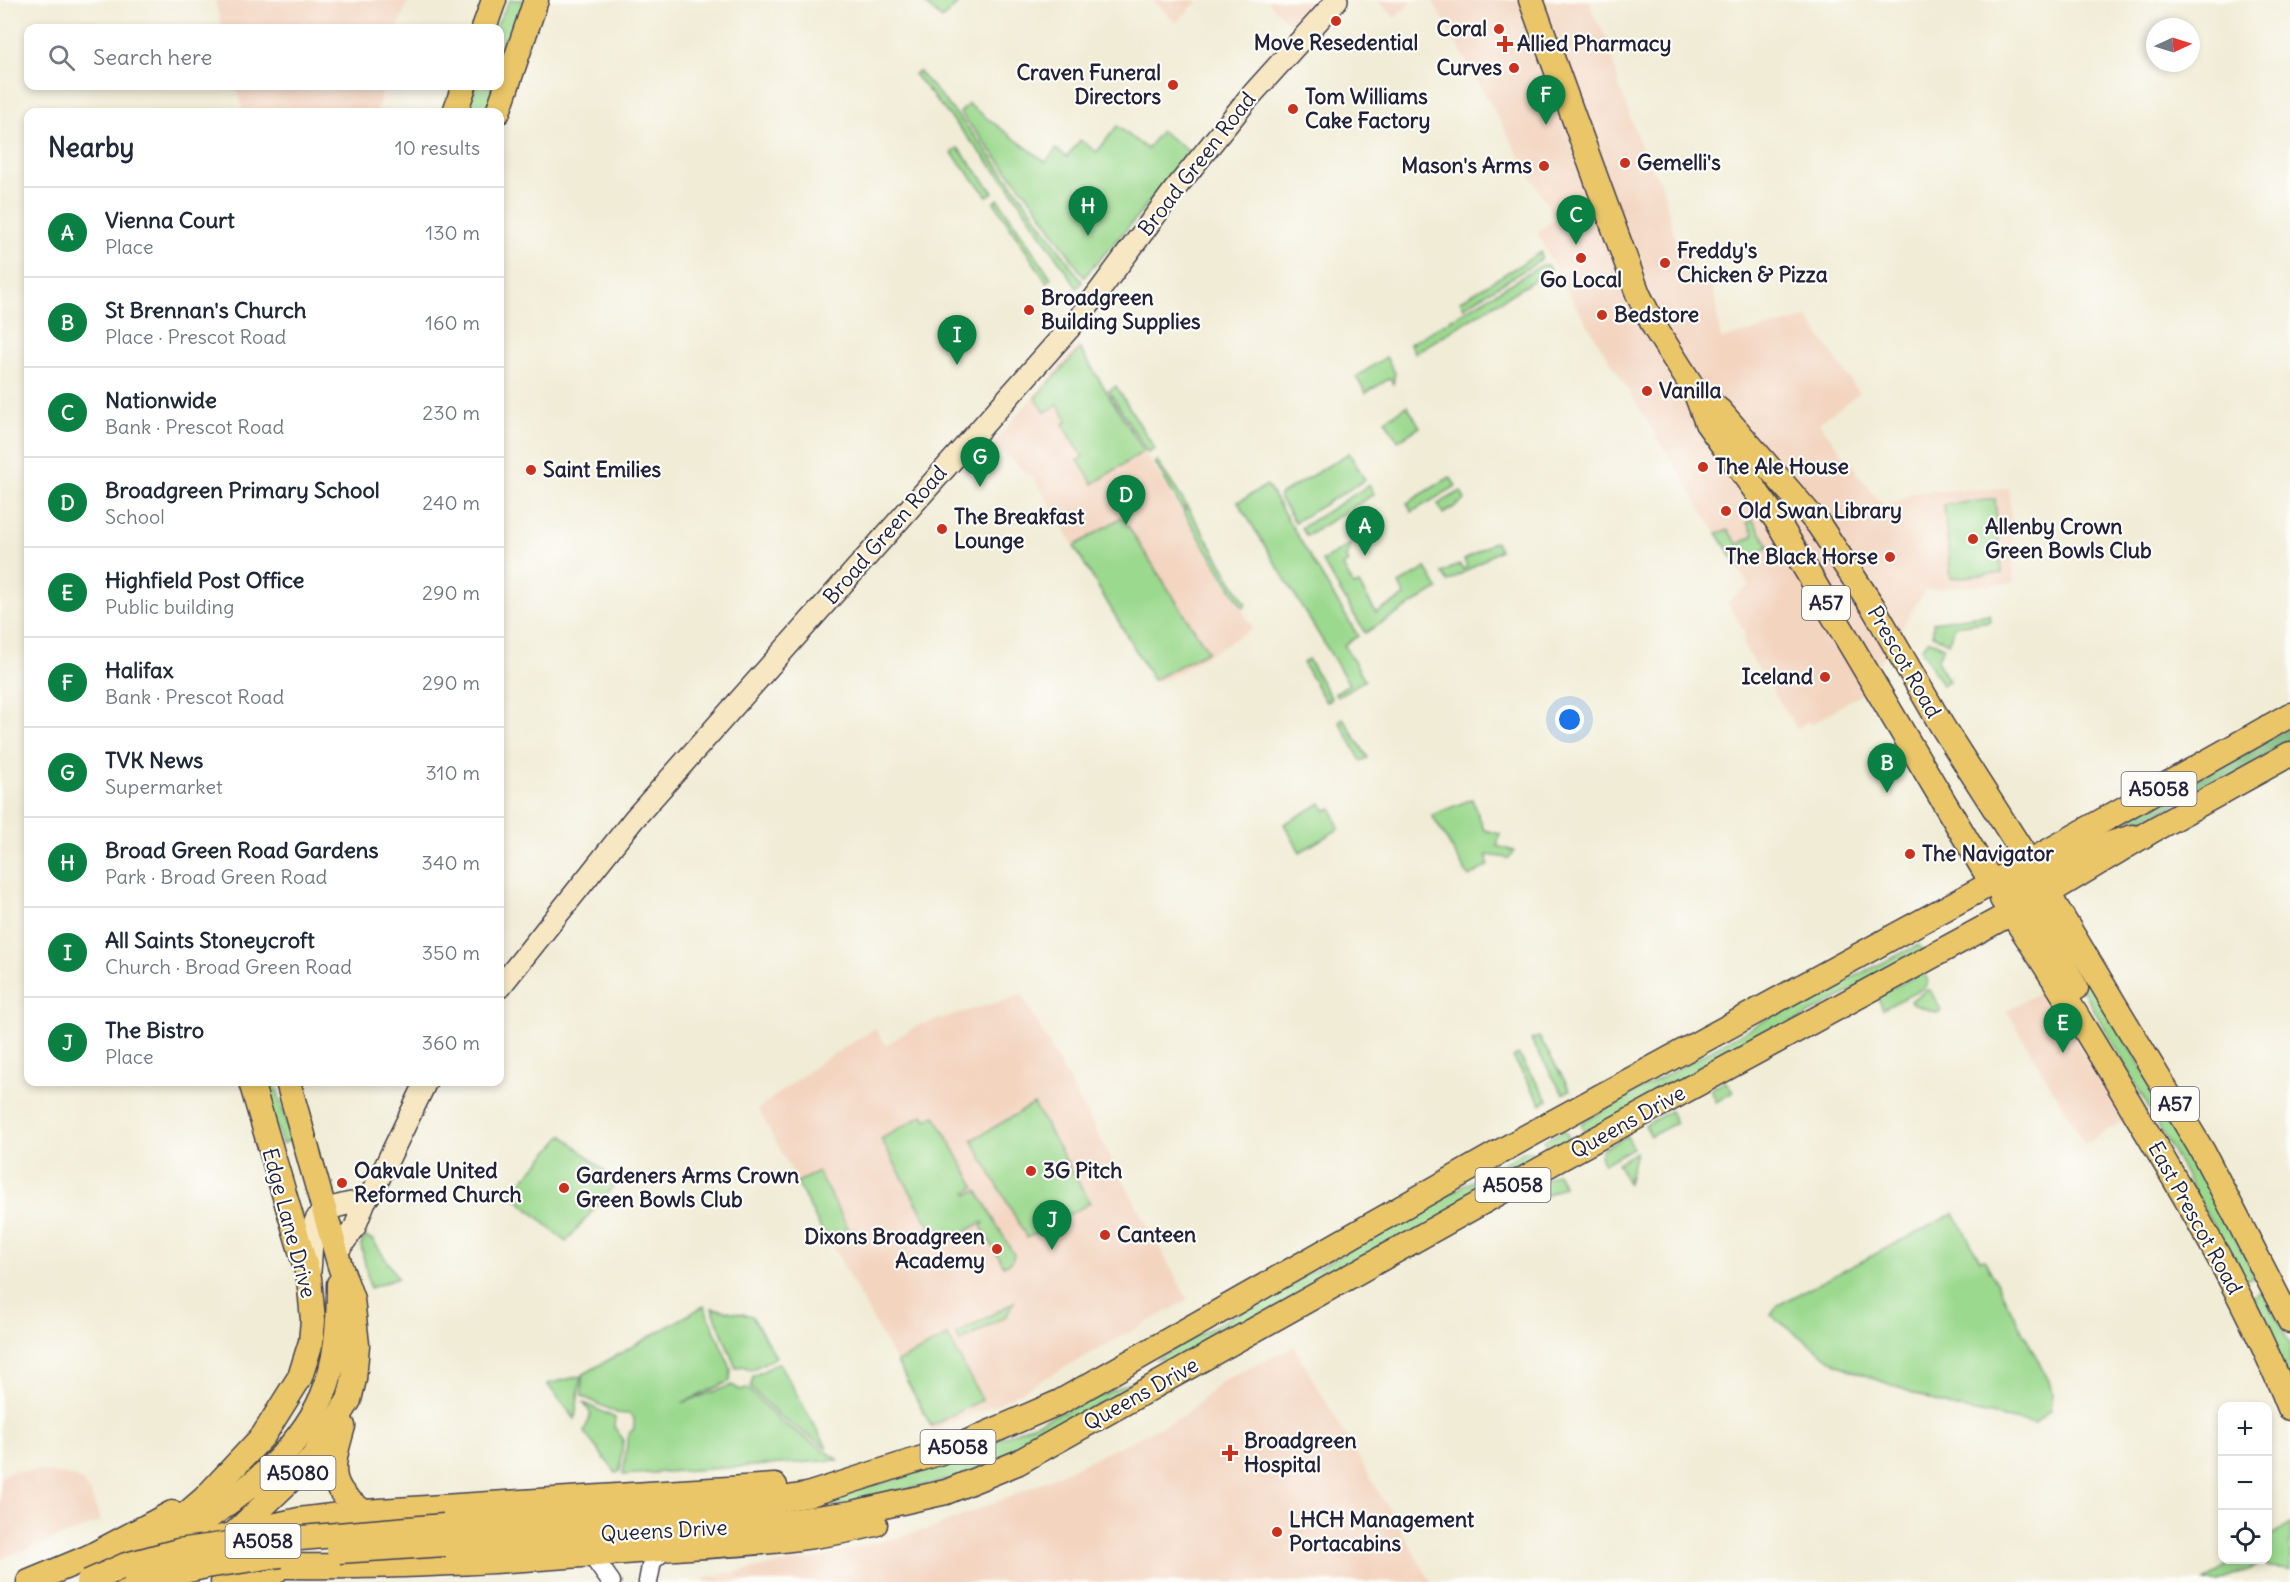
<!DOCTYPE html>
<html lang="en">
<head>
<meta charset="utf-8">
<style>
  :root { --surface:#fff; --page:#f2f2f3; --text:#1f2937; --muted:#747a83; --line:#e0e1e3; --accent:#0b8043 }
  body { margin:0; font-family:Delius,sans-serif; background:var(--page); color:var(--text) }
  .controls { position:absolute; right:18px; bottom:18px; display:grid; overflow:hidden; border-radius:12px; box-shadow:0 3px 9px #0003 }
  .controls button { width:54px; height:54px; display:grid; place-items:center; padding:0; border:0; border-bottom:2px solid var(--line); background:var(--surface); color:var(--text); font:30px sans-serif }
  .compass { position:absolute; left:2146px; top:18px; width:54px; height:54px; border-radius:50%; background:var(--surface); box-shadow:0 3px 9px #0003; rotate:86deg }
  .you { position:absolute; left:1570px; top:720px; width:21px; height:21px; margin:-15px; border:4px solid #fff; border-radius:50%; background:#1a73e8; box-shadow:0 0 0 9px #1a73e833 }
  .badge { display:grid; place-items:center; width:39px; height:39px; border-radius:50%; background:var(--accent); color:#fff; font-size:20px; font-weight:700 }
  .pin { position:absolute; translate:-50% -50px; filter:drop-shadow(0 2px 3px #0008) }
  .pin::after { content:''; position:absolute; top:32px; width:21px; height:18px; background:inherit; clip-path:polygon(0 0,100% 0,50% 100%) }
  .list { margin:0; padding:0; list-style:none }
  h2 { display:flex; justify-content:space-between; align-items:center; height:78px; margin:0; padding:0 24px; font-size:26px }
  h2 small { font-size:20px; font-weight:400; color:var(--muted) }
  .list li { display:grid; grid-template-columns:39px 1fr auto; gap:18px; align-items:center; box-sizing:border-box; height:90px; padding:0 24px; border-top:2px solid var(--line) }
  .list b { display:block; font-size:22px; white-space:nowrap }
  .list p { margin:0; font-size:20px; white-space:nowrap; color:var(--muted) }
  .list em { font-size:20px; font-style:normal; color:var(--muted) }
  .icon { flex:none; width:33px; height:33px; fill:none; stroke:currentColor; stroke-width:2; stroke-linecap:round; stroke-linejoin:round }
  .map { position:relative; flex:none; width:2290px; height:1582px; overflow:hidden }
  .search { position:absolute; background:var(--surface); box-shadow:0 3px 9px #0003; left:24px; top:24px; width:480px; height:66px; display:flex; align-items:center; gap:15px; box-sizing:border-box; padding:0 21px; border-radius:12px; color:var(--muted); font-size:22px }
  .panel { position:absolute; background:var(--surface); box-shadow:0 3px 9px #0003; left:24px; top:108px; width:480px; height:978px; border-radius:12px }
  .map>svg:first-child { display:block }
  .built { fill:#f3d4bf }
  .green { fill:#9bd98e; stroke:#5e7e64; stroke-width:1.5 }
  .forest { fill:#7cb979; stroke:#4f6e5a; stroke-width:1.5 }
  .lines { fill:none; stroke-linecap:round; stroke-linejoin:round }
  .tertiary-casing { stroke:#414052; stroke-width:21 }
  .secondary-casing { stroke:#414052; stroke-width:24 }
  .primary-casing { stroke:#414052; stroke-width:27 }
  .trunk-casing { stroke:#414052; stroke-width:27 }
  .tertiary { stroke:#fff; stroke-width:18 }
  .secondary { stroke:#f7e8c3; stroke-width:21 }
  .primary { stroke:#eac669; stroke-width:24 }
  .trunk { stroke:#eac669; stroke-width:24 }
  .trunk-bridge-casing { stroke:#414052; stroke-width:27; stroke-linecap:butt }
  .trunk-bridge { stroke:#eac669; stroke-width:24 }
  .poi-dot { fill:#c8321e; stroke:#fdfcf7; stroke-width:2 }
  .labels { text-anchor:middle; stroke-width:4.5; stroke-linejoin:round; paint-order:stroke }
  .shield { fill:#fdfcf7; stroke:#646373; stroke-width:1.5 }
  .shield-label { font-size:20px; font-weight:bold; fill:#22223b }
  .poi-label { font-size:21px; font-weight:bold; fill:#22223b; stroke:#fdfcf7; text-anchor:start }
  .street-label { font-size:21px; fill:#22223b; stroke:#fdfcf7 }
</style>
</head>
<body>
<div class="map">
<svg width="2290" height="1582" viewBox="0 0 2290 1582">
  <rect width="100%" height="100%" fill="#fdfcf7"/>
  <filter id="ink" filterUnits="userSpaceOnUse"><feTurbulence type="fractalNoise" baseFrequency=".0167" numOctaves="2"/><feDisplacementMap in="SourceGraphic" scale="12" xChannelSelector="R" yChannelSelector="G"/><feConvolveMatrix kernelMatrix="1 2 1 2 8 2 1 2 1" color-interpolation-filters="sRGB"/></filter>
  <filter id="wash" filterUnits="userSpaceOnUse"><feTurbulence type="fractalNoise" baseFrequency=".008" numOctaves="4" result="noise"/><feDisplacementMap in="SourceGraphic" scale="24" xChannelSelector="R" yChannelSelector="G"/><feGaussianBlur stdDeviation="1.35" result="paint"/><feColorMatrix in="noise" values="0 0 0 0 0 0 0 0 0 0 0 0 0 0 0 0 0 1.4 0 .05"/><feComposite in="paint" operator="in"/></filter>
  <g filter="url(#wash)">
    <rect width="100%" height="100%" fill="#f0ecd6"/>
    <g class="built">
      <path d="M215,0H408L398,28H222Z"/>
      <path d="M1153,0H1198L1176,23Z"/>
      <path d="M1267,0H1313L1289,24Z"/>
      <path d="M1378,0H1413L1395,18Z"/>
      <path d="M1432,0H1590L1594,17L1607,38L1620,89L1646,161L1662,184L1675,239L1687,251L1695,276L1711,277L1721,339L1808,318L1859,393L1819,423L1885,509L1913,492L2009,488L2014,583L1925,590L1861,693L1811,725L1808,721L1797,729L1744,646V631L1727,602L1749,586L1567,291L1537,233L1555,219Z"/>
      <path d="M236,86H384L376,112H243Z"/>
      <path d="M1078,344L1253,628L1171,677L1155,683L1034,478L992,445Z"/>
      <path d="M2045,989L2124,1120L2085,1144L2007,1011Z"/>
      <path d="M1022,995L1188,1300L998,1404L933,1430L758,1109L822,1061L875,1029L886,1045L916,1026Z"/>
      <path d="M1294,1347L1431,1582H704L705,1577L817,1558L933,1528L1026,1490L1184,1416L1222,1381Z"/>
      <path d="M14,1471H41L70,1475L82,1481L91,1494L101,1522L0,1559V1477Z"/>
    </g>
    <g class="green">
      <path d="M510,0H524L500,84V28H495Z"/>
      <path d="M921,0H961L942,19Z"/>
      <path d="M918,71C980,137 1031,208 1082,282L1077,288L1008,185L914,74Z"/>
      <path d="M476,86H499L491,112H467Z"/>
      <path d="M968,104L1046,162L1056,149L1067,157L1080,140L1097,152L1117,126L1147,149L1161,131L1188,151L1138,216L1084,277L1033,202L960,113Z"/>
      <path d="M958,148L993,192L987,196L952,153Z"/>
      <path d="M998,199L1051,278L1047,283L994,202Z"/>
      <path d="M1541,252V260L1464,307L1460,301Z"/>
      <path d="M1542,265H1547L1551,270L1415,353L1410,344Z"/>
      <path d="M1080,349L1144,451L1093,484L1078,460L1083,457L1063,424L1068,421L1058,405L1045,412L1035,398Z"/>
      <path d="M1386,357L1395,373L1393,384L1390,378L1366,393L1356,377Z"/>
      <path d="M1116,386L1155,449L1148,453L1109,391Z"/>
      <path d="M1407,406L1420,427L1398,441L1385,420Z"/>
      <path d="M1349,453L1365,480L1295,522L1278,496Z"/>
      <path d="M1157,461L1187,506L1182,509L1155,463Z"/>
      <path d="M1450,477L1456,486L1412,512L1407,503Z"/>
      <path d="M1267,485L1358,636L1344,645L1365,680L1337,697L1335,693L1349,684L1238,502Z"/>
      <path d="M1369,485L1374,494L1307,536L1301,528Z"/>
      <path d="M1461,491L1465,500L1443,514L1438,504Z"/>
      <path d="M1995,499L2002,573L1951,578L1944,505Z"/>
      <path d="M1188,508L1246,604L1243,608L1183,511Z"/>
      <path d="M1122,517L1208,651L1153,680L1074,546Z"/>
      <path d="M1752,519L1769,546L1738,566L1717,533L1728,530L1738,545L1754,535L1747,522Z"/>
      <path d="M1495,541L1500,550L1448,582L1442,573L1459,564L1463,569L1467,567L1464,560Z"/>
      <path d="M1351,544L1348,555L1345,557L1348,562L1343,566L1354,586L1359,584L1376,613L1405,596L1399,584L1426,568L1438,589L1365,633L1322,561Z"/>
      <path d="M1989,614L1990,621L1955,626L1948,643L1933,635V622Z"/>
      <path d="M1929,640L1944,647L1937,661L1949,681L1942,685L1921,648Z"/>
      <path d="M1308,659L1331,698L1326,702L1303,663Z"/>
      <path d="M1343,718L1368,758L1361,761L1339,721Z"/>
      <path d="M1472,799L1484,830L1500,834L1497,846L1514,851L1509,858L1487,855L1488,865L1469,877L1432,815Z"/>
      <path d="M1321,803L1325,810L1332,809L1339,829L1300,852L1284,824Z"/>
      <path d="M1918,945L1924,951L1587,1136L1581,1125L1582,1122L1783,1010L1804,1002Z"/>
      <path d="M2083,968L2184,1139L2255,1276L2243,1281C2186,1179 2133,1074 2073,974Z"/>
      <path d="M1923,972L1928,981L1924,988L1883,1009L1877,996Z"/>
      <path d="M1927,990H1930L1941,1010L1938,1013L1912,1004L1910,1001Z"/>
      <path d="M1539,1037L1570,1090L1563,1094L1531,1040Z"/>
      <path d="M1518,1054L1548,1100L1541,1104L1513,1057Z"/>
      <path d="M1725,1081L1733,1092L1716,1102L1711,1089Z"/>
      <path d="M263,1082H275L291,1140L282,1144Z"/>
      <path d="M1034,1104L1090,1203L1027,1238L972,1140Z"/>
      <path d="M1670,1111L1676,1123L1651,1136L1645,1125Z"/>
      <path d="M923,1115L926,1120L935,1116L975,1187L967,1192L968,1195L977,1190L1014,1255L1012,1261L1004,1266L981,1226L984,1224L983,1222L940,1245L881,1139Z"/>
      <path d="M1564,1130L1572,1143L1552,1155L1544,1141Z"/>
      <path d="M563,1135L617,1182L566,1242L511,1194Z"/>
      <path d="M1627,1136L1633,1148L1604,1164L1600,1156L1602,1149Z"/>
      <path d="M1527,1150L1534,1154L1539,1152L1545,1163L1177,1361L1156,1359Z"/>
      <path d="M1636,1152L1628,1183L1617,1163Z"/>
      <path d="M818,1172L849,1230L848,1234L829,1245L797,1182Z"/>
      <path d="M1557,1173L1564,1186L1542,1198L1535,1186Z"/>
      <path d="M1954,1213L1980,1260L1984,1259L2049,1381L2052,1393L2050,1410L2034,1424L1951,1407L1838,1365L1771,1315L1778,1305Z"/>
      <path d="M365,1237L373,1240L398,1278L370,1288L361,1245Z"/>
      <path d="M2262,1291L2290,1344V1386L2252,1296Z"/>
      <path d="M1014,1302L1006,1316L960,1342L956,1335Z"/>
      <path d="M704,1306L731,1369L730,1381L682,1403L732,1385L740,1390L747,1388L780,1421L839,1460L623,1475L628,1435L634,1428V1418L629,1414L617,1413L582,1396V1375Z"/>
      <path d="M712,1308L752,1316L776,1357L751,1370L743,1366L736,1368Z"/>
      <path d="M948,1336L982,1400L931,1426L897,1362Z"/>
      <path d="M779,1363L828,1449L780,1417L751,1388L753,1376Z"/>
      <path d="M1154,1373L976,1473L831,1508L717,1515L882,1483L928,1469Z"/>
      <path d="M581,1376L575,1419L547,1384Z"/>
      <path d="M584,1403L615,1418L614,1427L623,1439L620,1471L616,1473L584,1432L591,1414Z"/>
      <path d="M2290,1524V1570L2269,1568L2265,1563L2218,1582H2205L2233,1560H2268V1537Z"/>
    </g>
    <path class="forest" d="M2290,727V748L2134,825L2130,816Z"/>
  </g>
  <g filter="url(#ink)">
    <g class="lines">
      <defs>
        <g id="tertiary">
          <path d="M591,1554L611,1582"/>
          <path d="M648,1582L652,1561L666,1549"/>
        </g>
        <g id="secondary">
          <path d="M500,987L634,819L1083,313L1175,189L1247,100L1337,0"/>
          <path d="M337,1252L355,1227L365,1201L374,1189L426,1082"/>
          <path d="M310,1271C315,1218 303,1210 365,1201"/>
        </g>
        <g id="primary">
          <path d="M1531,0L1638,294L1655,328L1695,391L1707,423L1776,519L1992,883C2021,897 2074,858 2101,847C2111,843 2122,840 2133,837"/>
          <path d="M1695,391L1720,411L1819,525L1873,607L1942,726L2029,862"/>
        </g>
        <g id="trunk">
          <path d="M484,28L494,0"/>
          <path d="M455,112L464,86"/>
          <path d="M498,112L536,0"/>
          <path d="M2029,862L2203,1152L2290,1321"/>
          <path d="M2023,886L2029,902L2076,988"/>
          <path d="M2002,899C2050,970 2095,1045 2139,1119C2195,1212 2250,1307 2290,1408"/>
          <path d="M343,1426C332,1465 324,1487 364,1512"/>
          <path d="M444,1526L744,1505L807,1495L954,1448L1060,1402L1526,1137L1992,883L2290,715"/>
          <path d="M235,1533L312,1459L349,1400L354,1379L357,1345L352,1299L340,1266L288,1082"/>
          <path d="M183,1535C235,1500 296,1456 322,1397C337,1362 339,1322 339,1284"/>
          <path d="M219,1538L299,1520L364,1512L775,1486"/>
          <path d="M445,1544L767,1525L853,1513L946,1492L1017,1463L1552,1163L2048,893L2153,830L2290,754"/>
          <path d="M89,1557L161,1546"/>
          <path d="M253,1565C385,1570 518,1560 649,1550C726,1544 800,1543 875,1524"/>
          <path d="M29,1582L89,1557L172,1513"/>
          <path d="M118,1582L147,1548L205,1498L263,1436L300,1377L311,1342L313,1320L309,1278L251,1082"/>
          <path d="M223,1582L275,1572"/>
        </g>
      </defs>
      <use href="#tertiary" class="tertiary-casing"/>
      <use href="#secondary" class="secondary-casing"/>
      <use href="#primary" class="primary-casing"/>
      <use href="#trunk" class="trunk-casing"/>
      <use href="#tertiary" class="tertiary"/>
      <use href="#secondary" class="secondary"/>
      <use href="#primary" class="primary"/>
      <use href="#trunk" class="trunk"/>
      <defs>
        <g id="trunk-bridge">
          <path d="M339,1551L445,1544"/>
          <path d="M88,1582L126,1565L178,1551L229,1544L444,1526"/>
          <path d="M136,1582L206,1566L281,1555"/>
        </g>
      </defs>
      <use href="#trunk-bridge" class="trunk-bridge-casing"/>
      <use href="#trunk-bridge" class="trunk-bridge"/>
    </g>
  </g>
  <g class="poi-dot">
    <circle cx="1336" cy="21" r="6"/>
    <circle cx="1499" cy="29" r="6"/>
    <path d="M1502 35h6v6h6v6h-6v6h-6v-6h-6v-6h6z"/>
    <circle cx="1514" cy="68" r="6"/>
    <circle cx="1173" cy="85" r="6"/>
    <circle cx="1293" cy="109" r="6"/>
    <circle cx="1625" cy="163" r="6"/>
    <circle cx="1544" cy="166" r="6"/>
    <circle cx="1581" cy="258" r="6"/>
    <circle cx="1665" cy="263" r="6"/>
    <circle cx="1029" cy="310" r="6"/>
    <circle cx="1602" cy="315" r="6"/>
    <circle cx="1647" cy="391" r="6"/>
    <circle cx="1703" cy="467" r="6"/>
    <circle cx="531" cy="470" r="6"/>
    <circle cx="1726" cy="511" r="6"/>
    <circle cx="942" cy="529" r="6"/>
    <circle cx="1973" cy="539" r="6"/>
    <circle cx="1890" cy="557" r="6"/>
    <circle cx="1825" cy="677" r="6"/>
    <circle cx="1910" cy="854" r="6"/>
    <circle cx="1031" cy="1171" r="6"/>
    <circle cx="342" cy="1183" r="6"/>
    <circle cx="564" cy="1188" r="6"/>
    <circle cx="1105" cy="1235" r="6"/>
    <circle cx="997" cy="1249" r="6"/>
    <path d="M1227 1444h6v6h6v6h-6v6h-6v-6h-6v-6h6z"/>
    <circle cx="1277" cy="1532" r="6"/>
  </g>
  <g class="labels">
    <g class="shield">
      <rect x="1802" y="586" width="48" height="34" rx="4.5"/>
      <rect x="2121.5" y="772" width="75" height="34" rx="4.5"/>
      <rect x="2151" y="1087" width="48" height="34" rx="4.5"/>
      <rect x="1475.5" y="1168" width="75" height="34" rx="4.5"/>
      <rect x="920.5" y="1430" width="75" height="34" rx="4.5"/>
      <rect x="260.5" y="1456" width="75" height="34" rx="4.5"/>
      <rect x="225.5" y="1524" width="75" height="34" rx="4.5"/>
    </g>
    <g class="shield-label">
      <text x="1826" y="610">A57</text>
      <text x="2159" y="796">A5058</text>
      <text x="2175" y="1111">A57</text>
      <text x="1513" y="1192">A5058</text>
      <text x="958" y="1454">A5058</text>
      <text x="298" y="1480">A5080</text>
      <text x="263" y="1548">A5058</text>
    </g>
    <g class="poi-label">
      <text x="1487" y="36" text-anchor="end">Coral</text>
      <text x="1336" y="50" text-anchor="middle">Move Resedential</text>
      <text x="1517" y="51">Allied Pharmacy</text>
      <text x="1502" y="75" text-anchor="end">Curves</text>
      <text x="1161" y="80" text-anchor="end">Craven Funeral<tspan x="1161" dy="24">Directors</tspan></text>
      <text x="1305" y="104">Tom Williams<tspan x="1305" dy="24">Cake Factory</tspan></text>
      <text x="1637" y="170">Gemelli's</text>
      <text x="1532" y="173" text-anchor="end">Mason's Arms</text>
      <text x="1677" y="258">Freddy's<tspan x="1677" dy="24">Chicken &amp; Pizza</tspan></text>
      <text x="1581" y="287" text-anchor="middle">Go Local</text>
      <text x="1041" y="305">Broadgreen<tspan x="1041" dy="24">Building Supplies</tspan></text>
      <text x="1614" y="322">Bedstore</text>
      <text x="1659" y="398">Vanilla</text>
      <text x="1715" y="474">The Ale House</text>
      <text x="543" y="477">Saint Emilies</text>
      <text x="1738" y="518">Old Swan Library</text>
      <text x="954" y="524">The Breakfast<tspan x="954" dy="24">Lounge</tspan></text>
      <text x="1985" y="534">Allenby Crown<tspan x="1985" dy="24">Green Bowls Club</tspan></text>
      <text x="1878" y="564" text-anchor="end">The Black Horse</text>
      <text x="1813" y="684" text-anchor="end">Iceland</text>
      <text x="1922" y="861">The Navigator</text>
      <text x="354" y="1178">Oakvale United<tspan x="354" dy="24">Reformed Church</tspan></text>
      <text x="1043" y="1178">3G Pitch</text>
      <text x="576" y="1183">Gardeners Arms Crown<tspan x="576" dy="24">Green Bowls Club</tspan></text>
      <text x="1117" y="1242">Canteen</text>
      <text x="985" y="1244" text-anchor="end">Dixons Broadgreen<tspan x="985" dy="24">Academy</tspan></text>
      <text x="1244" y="1448">Broadgreen<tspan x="1244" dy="24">Hospital</tspan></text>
      <text x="1289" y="1527">LHCH Management<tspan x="1289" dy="24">Portacabins</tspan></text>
    </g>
    <g class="street-label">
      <text transform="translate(1197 164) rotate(-52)" y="7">Broad Green Road</text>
      <text transform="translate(885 535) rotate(-49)" y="7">Broad Green Road</text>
      <text transform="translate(1904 662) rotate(60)" y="7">Prescot Road</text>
      <text transform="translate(1628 1122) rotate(-29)" y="7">Queens Drive</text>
      <text transform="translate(2195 1218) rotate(61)" y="7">East Prescot Road</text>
      <text transform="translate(289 1223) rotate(75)" y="7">Edge Lane Drive</text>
      <text transform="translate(1141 1394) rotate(-29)" y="7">Queens Drive</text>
      <text transform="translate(664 1531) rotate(-3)" y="7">Queens Drive</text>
    </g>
  </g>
</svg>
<div class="controls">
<button>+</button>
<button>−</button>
<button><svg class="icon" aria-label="locate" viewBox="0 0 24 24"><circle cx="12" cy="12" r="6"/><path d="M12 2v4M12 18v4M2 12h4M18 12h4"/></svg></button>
</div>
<svg class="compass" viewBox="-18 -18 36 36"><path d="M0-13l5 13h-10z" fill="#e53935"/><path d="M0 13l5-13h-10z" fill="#747a83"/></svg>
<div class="you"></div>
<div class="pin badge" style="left:1365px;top:556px">A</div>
<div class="pin badge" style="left:1887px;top:793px">B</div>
<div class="pin badge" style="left:1576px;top:245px">C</div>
<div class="pin badge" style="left:1126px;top:525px">D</div>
<div class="pin badge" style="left:2063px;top:1053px">E</div>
<div class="pin badge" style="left:1546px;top:125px">F</div>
<div class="pin badge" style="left:980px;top:487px">G</div>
<div class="pin badge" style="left:1088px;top:236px">H</div>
<div class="pin badge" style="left:957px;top:365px">I</div>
<div class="pin badge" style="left:1052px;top:1250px">J</div>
<div class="search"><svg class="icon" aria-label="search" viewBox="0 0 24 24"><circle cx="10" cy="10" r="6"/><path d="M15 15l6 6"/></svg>Search here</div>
<section class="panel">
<h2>Nearby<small>10 results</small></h2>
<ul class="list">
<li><span class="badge">A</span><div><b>Vienna Court</b><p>Place</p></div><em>130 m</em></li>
<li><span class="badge">B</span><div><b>St Brennan's Church</b><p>Place · Prescot Road</p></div><em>160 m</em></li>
<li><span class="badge">C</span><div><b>Nationwide</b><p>Bank · Prescot Road</p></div><em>230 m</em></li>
<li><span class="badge">D</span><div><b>Broadgreen Primary School</b><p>School</p></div><em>240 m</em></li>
<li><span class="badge">E</span><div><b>Highfield Post Office</b><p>Public building</p></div><em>290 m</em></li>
<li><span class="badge">F</span><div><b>Halifax</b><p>Bank · Prescot Road</p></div><em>290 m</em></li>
<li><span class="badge">G</span><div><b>TVK News</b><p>Supermarket</p></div><em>310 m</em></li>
<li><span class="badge">H</span><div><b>Broad Green Road Gardens</b><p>Park · Broad Green Road</p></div><em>340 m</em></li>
<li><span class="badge">I</span><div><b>All Saints Stoneycroft</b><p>Church · Broad Green Road</p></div><em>350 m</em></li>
<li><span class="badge">J</span><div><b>The Bistro</b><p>Place</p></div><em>360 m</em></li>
</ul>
</section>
</div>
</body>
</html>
